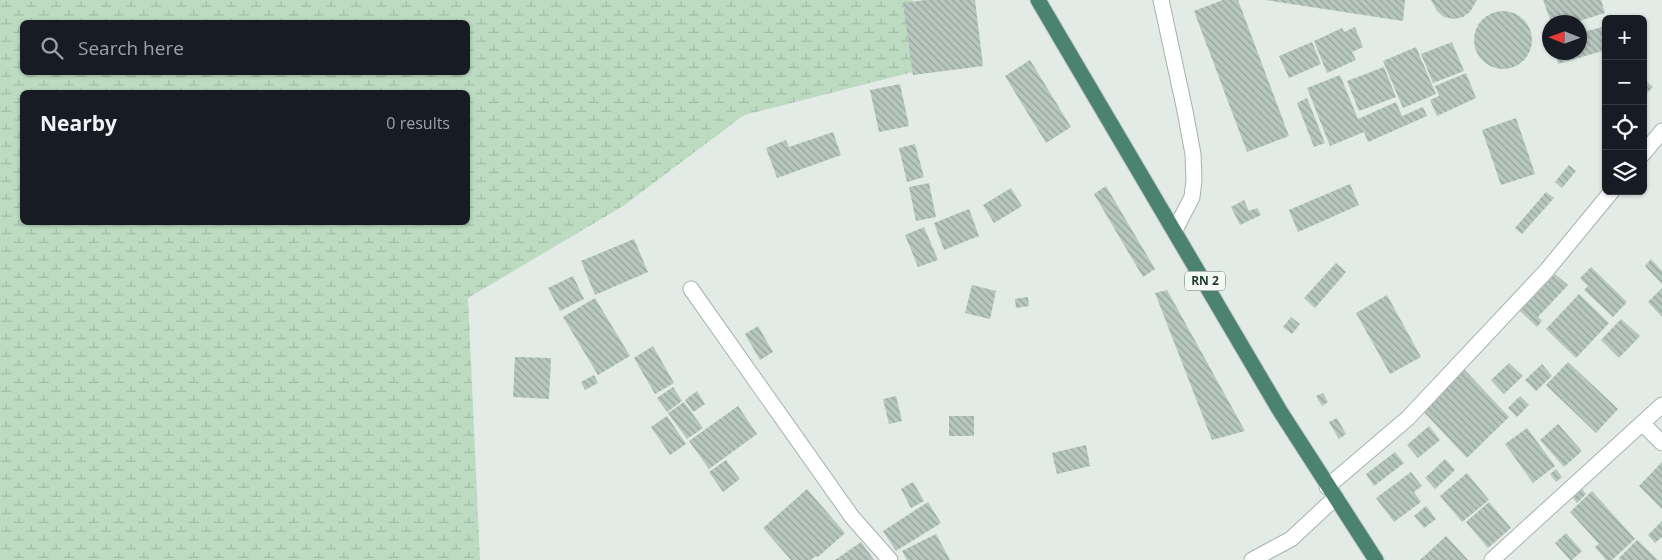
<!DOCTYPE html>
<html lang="en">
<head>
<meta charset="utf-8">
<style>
  :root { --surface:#171b24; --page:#20242c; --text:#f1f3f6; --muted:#9ea1a6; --line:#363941 }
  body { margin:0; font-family:"Open Sans",sans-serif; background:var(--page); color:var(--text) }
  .controls { position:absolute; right:15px; top:15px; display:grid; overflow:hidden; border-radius:8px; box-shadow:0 1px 4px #0004 }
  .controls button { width:45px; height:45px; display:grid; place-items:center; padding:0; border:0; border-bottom:1px solid var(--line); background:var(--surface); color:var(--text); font:25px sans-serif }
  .compass { position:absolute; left:1542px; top:15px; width:45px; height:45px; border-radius:50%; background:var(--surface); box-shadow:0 1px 4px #0004; rotate:271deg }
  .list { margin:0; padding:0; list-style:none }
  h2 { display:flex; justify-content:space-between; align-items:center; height:65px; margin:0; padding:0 20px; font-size:21px }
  h2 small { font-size:16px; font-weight:400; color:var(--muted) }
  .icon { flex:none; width:28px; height:28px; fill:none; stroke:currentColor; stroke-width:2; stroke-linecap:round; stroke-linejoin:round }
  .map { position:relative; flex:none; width:1662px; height:560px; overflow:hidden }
  .search { position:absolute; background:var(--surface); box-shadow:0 1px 4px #0004; left:20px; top:20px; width:450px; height:55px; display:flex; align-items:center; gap:12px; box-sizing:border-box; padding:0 18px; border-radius:8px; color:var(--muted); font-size:19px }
  .panel { position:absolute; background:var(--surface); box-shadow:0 1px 4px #0004; left:20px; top:90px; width:450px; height:135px; border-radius:8px }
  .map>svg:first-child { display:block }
  .wetland { fill:url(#wetland-marsh); fill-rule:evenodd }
  .building { fill:url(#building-back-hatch) }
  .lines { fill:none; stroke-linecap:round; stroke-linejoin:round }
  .minor-casing { stroke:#a5b3ac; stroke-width:17 }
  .trunk-casing { stroke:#c1c8c6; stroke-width:17 }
  .minor { stroke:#fff; stroke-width:15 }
  .trunk { stroke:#4c8270; stroke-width:15 }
  .labels { text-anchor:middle; stroke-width:4; stroke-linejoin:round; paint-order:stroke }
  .shield { fill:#f2f8f4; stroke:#61746c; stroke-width:1 }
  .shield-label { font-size:12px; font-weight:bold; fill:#233b32 }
</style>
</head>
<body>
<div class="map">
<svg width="1662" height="560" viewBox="0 0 1662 560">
  <defs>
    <pattern id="wetland-marsh" width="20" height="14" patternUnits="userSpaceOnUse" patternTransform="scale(1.25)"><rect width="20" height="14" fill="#bcdbc1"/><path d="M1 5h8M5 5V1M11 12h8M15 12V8" fill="none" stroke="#a1bda6"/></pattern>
    <pattern id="building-back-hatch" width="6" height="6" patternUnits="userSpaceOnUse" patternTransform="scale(1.25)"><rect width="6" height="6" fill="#b7c6bf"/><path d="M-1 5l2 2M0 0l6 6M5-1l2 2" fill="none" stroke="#94a29c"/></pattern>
  </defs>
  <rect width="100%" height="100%" fill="#e2ebe6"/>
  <path class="wetland" d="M0,0H913L921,70L744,115L623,206L468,298L480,560H0ZM22,22H468V72H22ZM22,92H468V222H22Z"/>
  <g class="building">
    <path d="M925,0H975L983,66L913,75L903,3Z"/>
    <path d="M1223,0H1238L1289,136L1247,152L1194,11Z"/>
    <path d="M1265,0H1405L1403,21Z"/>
    <path d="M1431,0H1477L1470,12L1463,17L1454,19L1444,17L1437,11Z"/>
    <path d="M1543,0H1601L1605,13L1576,22H1551Z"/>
    <circle cx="1503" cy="40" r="29"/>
    <path d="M1606,26V50L1558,64L1555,52H1580V33Z"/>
    <path d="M1355,27L1363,47L1352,52L1356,60L1327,73L1314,41L1342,28L1344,32Z"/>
    <path d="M1312,42L1321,64L1289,78L1279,56Z"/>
    <path d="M1452,42L1464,71L1433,83L1421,54Z"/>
    <path d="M1416,47L1436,94L1403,108L1383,61Z"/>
    <path d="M1030,60L1071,127L1046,143L1005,76Z"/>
    <path d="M1384,67L1396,97L1359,111L1347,81Z"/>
    <path d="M1466,73L1476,98L1437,116L1430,100L1439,96L1435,86Z"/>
    <path d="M1340,75L1358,119L1396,102L1402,116L1423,107L1427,116L1368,142L1364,132L1330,146L1307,88Z"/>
    <path d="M1645,80L1653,87L1643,97V82Z"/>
    <path d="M900,84L909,126L879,132L870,90Z"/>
    <path d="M1307,98L1325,143L1314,147L1297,103Z"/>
    <path d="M1516,118L1535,174L1501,185L1482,130Z"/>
    <path d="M833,132L841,155L777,178L766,148L786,140L789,147Z"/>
    <path d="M915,144L924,177L907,182L899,148Z"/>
    <path d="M1569,165L1576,171L1562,188L1555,182Z"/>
    <path d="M929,183L936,217L916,221L909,187Z"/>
    <path d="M1350,184L1359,205L1298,232L1289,210Z"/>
    <path d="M1106,186L1155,269L1143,277L1094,194Z"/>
    <path d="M1011,188L1022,206L994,223L983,205Z"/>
    <path d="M1546,192L1554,198L1522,234L1515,228Z"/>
    <path d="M1244,200L1249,211L1257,208L1261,215L1240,225L1231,207Z"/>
    <path d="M969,209L979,236L944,250L934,223Z"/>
    <path d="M924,227L938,260L918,267L905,235Z"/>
    <path d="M634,239L648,272L595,295L581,261Z"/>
    <path d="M1651,259L1662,271V284L1645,266Z"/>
    <path d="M1336,263L1346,272L1315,308L1304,298Z"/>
    <path d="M1591,267L1627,302L1613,317L1584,290L1588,286L1580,278Z"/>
    <path d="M1555,274L1568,285L1538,317L1542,321L1537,327L1520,311Z"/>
    <path d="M573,276L584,299L560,311L548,288Z"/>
    <path d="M972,285L996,291L990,319L965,313Z"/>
    <path d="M1662,288V317L1648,302Z"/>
    <path d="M1167,290L1245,431L1212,440L1155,293Z"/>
    <path d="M1579,294L1609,323L1576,358L1546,329Z"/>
    <path d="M1387,295L1421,357L1390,374L1356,313Z"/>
    <path d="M1028,297L1029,306L1016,308L1015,299Z"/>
    <path d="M595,298L630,356L598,375L563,317Z"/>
    <path d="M1291,317L1300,324L1292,334L1283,327Z"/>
    <path d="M1621,319L1640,336L1619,358L1601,340Z"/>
    <path d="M758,326L773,352L760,360L745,334Z"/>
    <path d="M653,346L674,383L655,394L634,358Z"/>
    <path d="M515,357L551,358L549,399L513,397Z"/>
    <path d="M1568,362L1618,409L1596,433L1546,385Z"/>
    <path d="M1509,363L1523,376L1504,394L1491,380Z"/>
    <path d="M1542,364L1552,376L1536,391L1525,380Z"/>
    <path d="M1464,369L1509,417L1467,458L1422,410Z"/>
    <path d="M594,375L598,383L585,390L581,382Z"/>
    <path d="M673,387L682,401L667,412L657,398Z"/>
    <path d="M697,391L705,404L693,412L685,400Z"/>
    <path d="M1323,393L1328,402L1322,406L1316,396Z"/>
    <path d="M896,396L902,421L889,424L883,399Z"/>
    <path d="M1520,396L1529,405L1517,417L1508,408Z"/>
    <path d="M684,402L703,428L687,439L668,413Z"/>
    <path d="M738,406L757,434L709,469L689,441Z"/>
    <path d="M667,416L686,444L670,455L651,427Z"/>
    <rect x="949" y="416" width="25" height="20"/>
    <path d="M1337,418L1346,434L1339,439L1329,422Z"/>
    <path d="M1558,424L1582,451L1564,467L1540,440Z"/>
    <path d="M1429,426L1440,440L1418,458L1407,445Z"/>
    <path d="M1527,428L1555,466L1533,483L1505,444Z"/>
    <path d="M1086,445L1090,466L1057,474L1052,453Z"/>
    <path d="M1395,452L1404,463L1374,486L1366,474Z"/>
    <path d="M1445,459L1455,470L1435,489L1425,478Z"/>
    <path d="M726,460L740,479L723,492L709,472Z"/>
    <path d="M1662,462V509L1639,486Z"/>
    <path d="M1556,469L1562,477L1556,482L1550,474Z"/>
    <path d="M1411,472L1422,486L1414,492L1421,502L1394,522L1376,498Z"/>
    <path d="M1467,473L1489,500L1462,522L1440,496Z"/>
    <path d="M913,482L924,501L911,508L901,489Z"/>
    <path d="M807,489L845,533L818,557L816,556L811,560H791L763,528Z"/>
    <path d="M1582,489L1586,494L1577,503L1573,498Z"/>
    <path d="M1592,491L1635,539L1612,560H1606L1595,547L1599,544L1570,512Z"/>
    <path d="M928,502L941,523L896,551L883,531Z"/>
    <path d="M1489,502L1511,528L1488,548L1466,522Z"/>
    <path d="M1426,506L1436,519L1424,528L1414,516Z"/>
    <path d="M1662,521V537L1655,543L1648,535Z"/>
    <path d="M1566,533L1582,551L1572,560H1570L1555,543Z"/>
    <path d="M936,534L950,560H907L902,551Z"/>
    <path d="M1446,536L1468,560H1420Z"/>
    <path d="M1637,540L1658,560H1620L1619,558Z"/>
    <path d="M861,542L874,560H835Z"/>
  </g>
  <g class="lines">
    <defs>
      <g id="minor">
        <path d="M1161,0L1185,111L1193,154L1194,180L1192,197L1175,230"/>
        <path d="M1643,154L1662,131"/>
        <path d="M691,289L852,517L890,560"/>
        <path d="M1643,424L1662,443"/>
        <path d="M1327,487L1408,418L1547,270L1612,191"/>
        <path d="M1252,560L1291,539L1335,498"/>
        <path d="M1492,560L1662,405"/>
      </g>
      <path id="trunk" d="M1038,0L1280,411L1376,560"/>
    </defs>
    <use href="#minor" class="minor-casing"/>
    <use href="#trunk" class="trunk-casing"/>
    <use href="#minor" class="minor"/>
    <use href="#trunk" class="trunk"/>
  </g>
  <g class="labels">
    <rect class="shield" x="1185" y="271.5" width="40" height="19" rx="4"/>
    <g class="shield-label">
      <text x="1205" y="285">RN 2</text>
    </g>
  </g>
</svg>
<div class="controls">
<button>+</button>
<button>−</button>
<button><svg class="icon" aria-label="locate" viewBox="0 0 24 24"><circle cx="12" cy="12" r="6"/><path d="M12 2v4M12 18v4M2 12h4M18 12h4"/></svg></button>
<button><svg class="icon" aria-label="layers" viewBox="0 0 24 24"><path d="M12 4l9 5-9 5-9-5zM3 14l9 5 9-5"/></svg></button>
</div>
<svg class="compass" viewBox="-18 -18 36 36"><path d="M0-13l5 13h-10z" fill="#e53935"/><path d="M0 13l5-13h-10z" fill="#9ea1a6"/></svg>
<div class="search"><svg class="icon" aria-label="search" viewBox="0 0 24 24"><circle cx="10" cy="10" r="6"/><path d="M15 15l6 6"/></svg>Search here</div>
<section class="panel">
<h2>Nearby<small>0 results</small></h2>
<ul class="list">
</ul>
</section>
</div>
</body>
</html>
